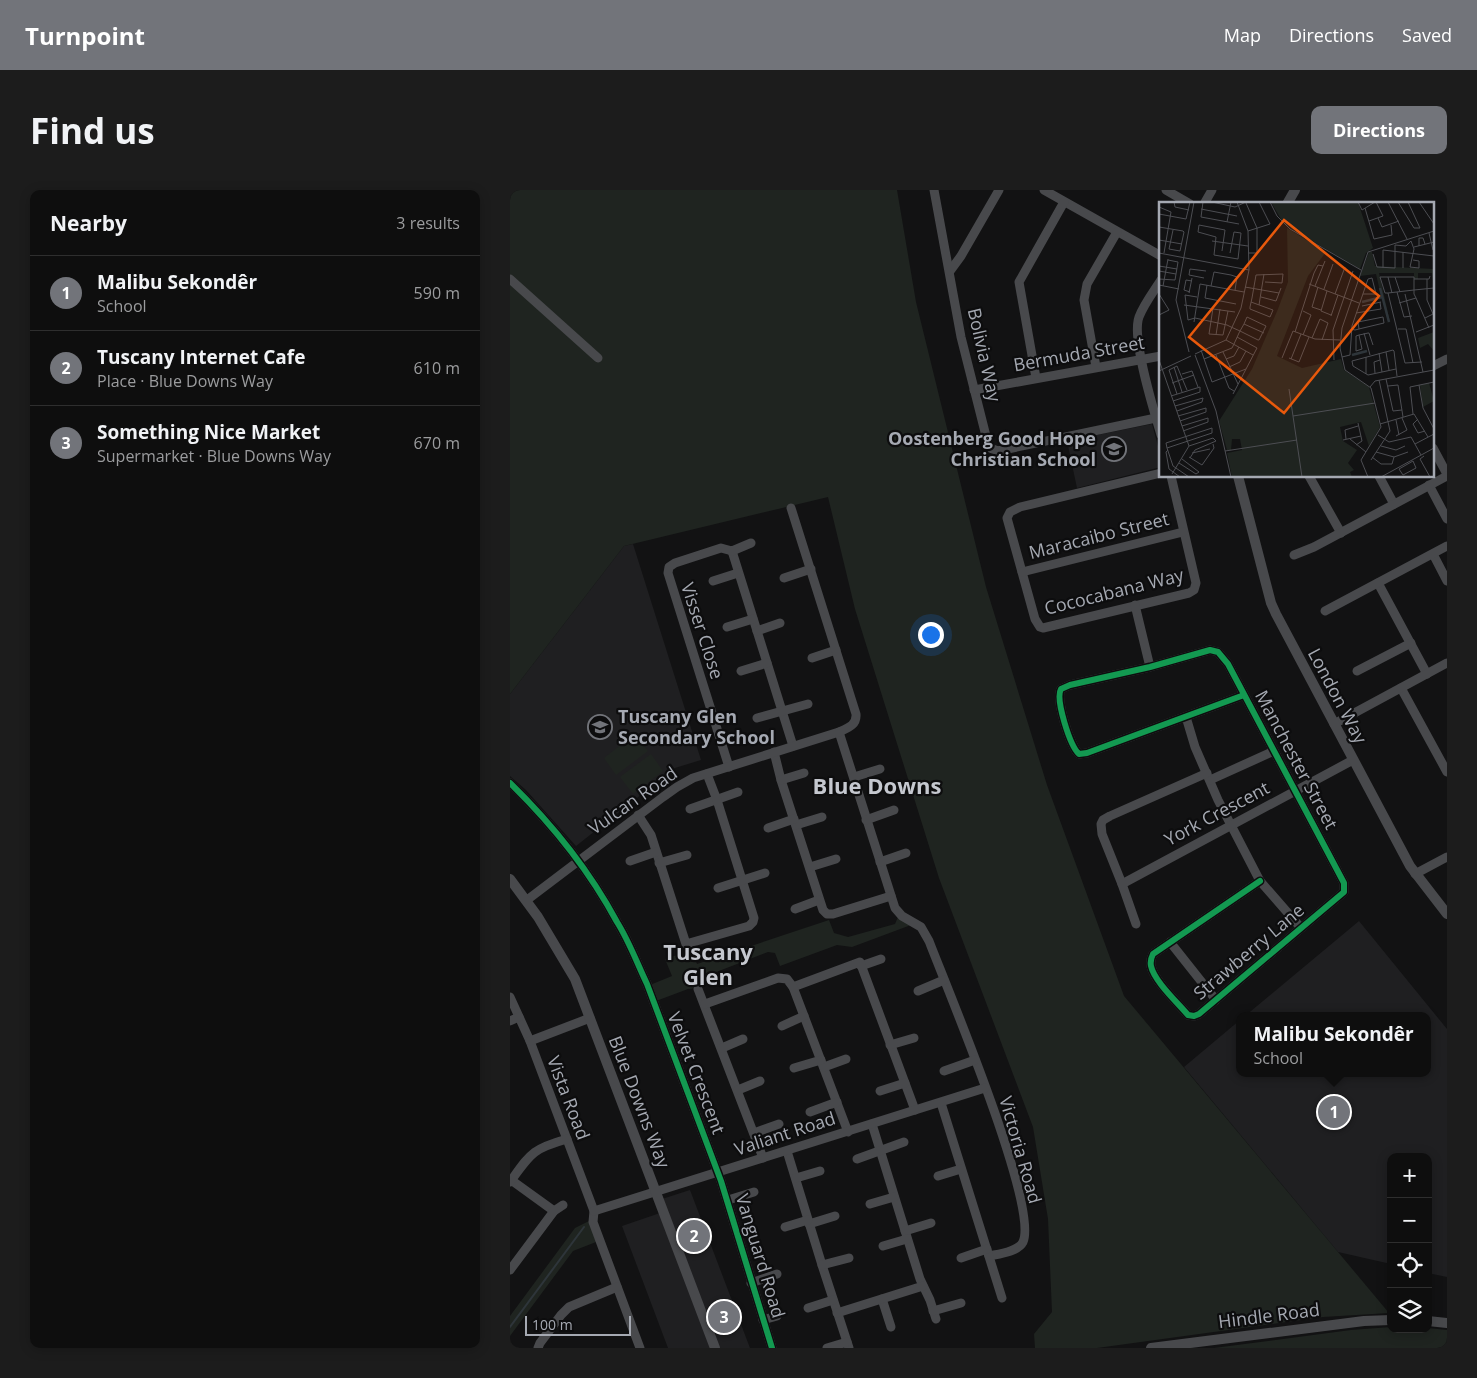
<!DOCTYPE html>
<html lang="en">
<head>
<meta charset="utf-8">
<style>
  :root { --surface:#0e0e0e; --page:#1c1c1c; --text:#f1f3f6; --muted:#9b9c9e; --line:#2e2e2e; --accent:#72747a }
  body { margin:0; font-family:"Open Sans",sans-serif; background:var(--page); color:var(--text) }
  .controls { position:absolute; right:15px; bottom:15px; display:grid; overflow:hidden; border-radius:10px; box-shadow:0 2px 12px #0003 }
  .controls button { width:45px; height:45px; display:grid; place-items:center; padding:0; border:0; border-bottom:1px solid var(--line); background:var(--surface); color:var(--text); font:25px sans-serif }
  .scale { position:absolute; left:15px; bottom:12px; width:106px; box-sizing:border-box; padding-left:5px; border:2px solid #a5a9b2; border-top:0; font-size:14px; line-height:18px; white-space:nowrap; color:#a5a9b2; -webkit-text-stroke:4px #0d0d0e; paint-order:stroke }
  .you { position:absolute; left:420px; top:444px; width:18px; height:18px; margin:-12px; border:4px solid #fff; border-radius:50%; background:#1a73e8; box-shadow:0 0 0 8px #1a73e833 }
  .badge { display:grid; place-items:center; width:32px; height:32px; border-radius:50%; background:var(--accent); color:#fff; font-size:16px; font-weight:700 }
  .pin { position:absolute; translate:-50% -50%; border:2px solid #fff; box-shadow:0 1px 5px #0006 }
  .popup { position:absolute; left:726px; top:822px; width:195px; height:65px; box-sizing:border-box; display:grid; place-content:center; border-radius:10px; background:var(--surface); filter:drop-shadow(0 1px 4px #0005); font-size:16px; white-space:nowrap; color:var(--muted) }
  .popup b { font-size:19px; color:var(--text) }
  .popup::after { content:''; position:absolute; left:50%; top:100%; margin-left:-10px; border:10px solid transparent; border-top-color:var(--surface) }
  .list { margin:0; padding:0; list-style:none }
  h2 { display:flex; justify-content:space-between; align-items:center; height:65px; margin:0; padding:0 20px; font-size:21px }
  h2 small { font-size:16px; font-weight:400; color:var(--muted) }
  .list li { display:grid; grid-template-columns:32px 1fr auto; gap:15px; align-items:center; box-sizing:border-box; height:75px; padding:0 20px; border-top:1px solid var(--line) }
  .list b { display:block; font-size:19px; white-space:nowrap }
  .list p { margin:0; font-size:16px; white-space:nowrap; color:var(--muted) }
  .list em { font-size:16px; font-style:normal; color:var(--muted) }
  .icon { flex:none; width:28px; height:28px; fill:none; stroke:currentColor; stroke-width:2; stroke-linecap:round; stroke-linejoin:round }
  .map { position:relative; flex:none; width:937px; height:1158px; overflow:hidden; border-radius:10px }
  header { display:flex; align-items:center; gap:30px; box-sizing:border-box; height:70px; padding:0 25px; background:var(--accent); color:#fff }
  header strong { font-size:24px }
  nav { display:flex; gap:28px; margin-inline-start:auto; font-size:18px }
  .intro { display:flex; align-items:center; justify-content:space-between; box-sizing:border-box; height:120px; padding:0 30px }
  h1 { margin:0; font-size:35px }
  .button { padding:12px 22px; border-radius:10px; background:var(--accent); color:#fff; font-size:18px; font-weight:700 }
  main { display:flex; gap:30px; padding:0 30px }
  aside { flex:1; background:var(--surface); border-radius:10px; box-shadow:0 2px 12px #0003 }
  .map>svg:first-child { display:block }
  .built { fill:#1f1f21 }
  .green { fill:#1f2420 }
  .lines { fill:none; stroke-linecap:round; stroke-linejoin:round }
  .stream { stroke:#2e353a; stroke-width:2 }
  .minor { stroke:#48494c; stroke-width:9 }
  .tertiary { stroke:#48494c; stroke-width:10 }
  .cycleway-casing { stroke:#0d0d0e; stroke-width:9 }
  .cycleway { stroke:#139951; stroke-width:6 }
  .labels { text-anchor:middle; stroke-width:4.5; stroke-linejoin:round; paint-order:stroke }
  .street-label { font-size:18px; fill:#a5a9b2; stroke:#0d0d0e }
  .poi-label { font-size:18px; font-weight:bold; fill:#a5a9b2; stroke:#0d0d0e; text-anchor:end }
  .district-label { font-size:22px; font-weight:bold; fill:#c5c8cf; stroke:#0d0d0e }
  .inset-river { fill:none; stroke:#2e353a; stroke-width:2.5 }
  .inset-road { fill:none; stroke:#4d4e53; stroke-width:1 }
  .view { fill:#e8590c; fill-opacity:0.15; stroke:#e8590c; stroke-width:2.5 }
  .inset-edge { fill:none; stroke:#a5a9b2; stroke-width:2.5 }
</style>
</head>
<body>
<header>
<strong>Turnpoint</strong>
<nav><a>Map</a><a>Directions</a><a>Saved</a></nav>
</header>
<div class="intro"><h1>Find us</h1><a class="button">Directions</a></div>
<main>
<aside>
<h2>Nearby<small>3 results</small></h2>
<ul class="list">
<li><span class="badge">1</span><div><b>Malibu Sekondêr</b><p>School</p></div><em>590 m</em></li>
<li><span class="badge">2</span><div><b>Tuscany Internet Cafe</b><p>Place · Blue Downs Way</p></div><em>610 m</em></li>
<li><span class="badge">3</span><div><b>Something Nice Market</b><p>Supermarket · Blue Downs Way</p></div><em>670 m</em></li>
</ul>
</aside>
<div class="map">
<svg width="937" height="1158" viewBox="0 0 937 1158">
  <rect width="100%" height="100%" fill="#121213"/>
  <g class="built">
    <path d="M642,234L651,267V277L567,298L557,251Z"/>
    <path d="M123,354L191,570L165,578L66,656L16,600L0,586V504L114,356Z"/>
    <path d="M849,731L937,839V1087L918,1083V967H881V1074L828,1062L674,877L730,830V883H918V826H735Z"/>
    <path d="M180,1000L240,1158H158L112,1036L153,1022L149,1010Z"/>
  </g>
  <g class="green">
    <path d="M0,0H387L406,112L476,397L537,595L614,806L879,1123L813,1127L587,1158H525L524,1144L542,1122L538,1029L523,937L429,688L345,419L318,307L114,356L0,504Z"/>
    <path d="M125,544L138,561L106,585L94,568Z"/>
    <path d="M141,564L153,581L123,604L110,587Z"/>
    <path d="M388,727L401,735L342,757L327,755L270,776L265,763L258,762L196,786C192,794 187,799 178,799L146,811L140,795L162,786L155,769L182,760L187,774L319,730L324,743L338,747L385,734Z"/>
    <path d="M79,1031L86,1052L63,1061L0,1146V1126L65,1038Z"/>
    <path d="M881,1137V1139L918,1138L937,1140V1158H704L841,1140Z"/>
  </g>
  <g class="lines">
    <path class="stream" d="M0,1137L74,1037"/>
    <g class="minor">
      <path d="M424,0L451,147L477,250L480,258L488,261L646,228"/>
      <path d="M534,0L651,66"/>
      <path d="M656,0L680,14"/>
      <path d="M694,14L702,0"/>
      <path d="M440,81L451,66L489,0"/>
      <path d="M0,89L88,168"/>
      <path d="M651,90C644,101 634,114 629,127C621,148 644,221 651,245"/>
      <path d="M923,176L937,169"/>
      <path d="M586,177L574,110L577,94L607,42"/>
      <path d="M526,188L509,92L554,12"/>
      <path d="M464,200L651,166"/>
      <path d="M923,258L937,284"/>
      <path d="M651,283L510,317L500,322L497,328L525,429L530,437L533,438L679,403L684,400L686,393L661,286"/>
      <path d="M799,286L831,343"/>
      <path d="M869,286L884,314"/>
      <path d="M919,295L937,329"/>
      <path d="M222,361L283,556"/>
      <path d="M923,364L937,391"/>
      <path d="M784,365L804,357L937,286"/>
      <path d="M512,382L673,342"/>
      <path d="M274,388L301,379"/>
      <path d="M203,391L228,383"/>
      <path d="M868,393L917,484"/>
      <path d="M625,415L640,477"/>
      <path d="M815,421L937,356"/>
      <path d="M217,437L243,429"/>
      <path d="M247,441L270,433"/>
      <path d="M302,468L326,460"/>
      <path d="M231,481L257,473"/>
      <path d="M847,481L901,453"/>
      <path d="M891,498L937,582"/>
      <path d="M734,505L577,563L569,564C560,556 545,509 551,499L560,495L640,477L700,460L708,462L718,474L834,693V702L689,824L684,826L678,825C668,813 644,791 641,776C640,771 641,768 643,764L750,691"/>
      <path d="M676,527L685,557L708,610L750,691L791,738"/>
      <path d="M247,528L298,514"/>
      <path d="M824,534L937,473"/>
      <path d="M329,542L385,718L392,726L411,737L419,751C437,798 529,1016 513,1052C508,1062 488,1064 479,1066"/>
      <path d="M264,562L271,590L313,720L317,724H323L381,706"/>
      <path d="M219,577L158,383L159,377L165,373L211,358L222,361L241,353"/>
      <path d="M344,587L370,579"/>
      <path d="M271,590L294,583"/>
      <path d="M700,590L764,561"/>
      <path d="M0,593C42,634 79,680 107,732C119,751 127,773 137,794L211,991L262,1158"/>
      <path d="M180,619L228,602"/>
      <path d="M128,625L141,645L176,754L239,736L243,732L244,728L207,610L197,584"/>
      <path d="M356,630L384,620"/>
      <path d="M286,635L312,627"/>
      <path d="M258,638L284,629"/>
      <path d="M120,671L146,662"/>
      <path d="M370,672L396,663"/>
      <path d="M149,673L177,665"/>
      <path d="M300,677L326,669"/>
      <path d="M905,684L937,667"/>
      <path d="M612,694L843,570"/>
      <path d="M208,698L255,683"/>
      <path d="M17,710L153,607L167,597L183,588L329,542C338,538 347,535 346,524L281,318"/>
      <path d="M285,719L309,710"/>
      <path d="M626,734L612,694L592,644L591,634L593,630L600,626L697,583"/>
      <path d="M660,752L706,810"/>
      <path d="M351,776L371,769"/>
      <path d="M283,797L350,772L405,920"/>
      <path d="M188,799L253,968"/>
      <path d="M408,801L434,790"/>
      <path d="M0,807L20,851L84,1021L83,1032L130,1158"/>
      <path d="M195,814L268,788L277,789L283,797L338,942"/>
      <path d="M0,831L9,827"/>
      <path d="M272,836L294,826"/>
      <path d="M20,851L80,828"/>
      <path d="M380,855L404,848"/>
      <path d="M212,858L233,849"/>
      <path d="M314,877L336,869"/>
      <path d="M284,878L311,870"/>
      <path d="M434,881L465,870"/>
      <path d="M228,900L250,891"/>
      <path d="M370,901L395,893"/>
      <path d="M431,913L492,1108"/>
      <path d="M300,922L327,912"/>
      <path d="M362,934L410,1089L420,1110L426,1129"/>
      <path d="M244,943L269,934"/>
      <path d="M277,961L312,1075L339,1158"/>
      <path d="M347,969L394,952"/>
      <path d="M428,986L451,979"/>
      <path d="M286,988L310,981"/>
      <path d="M1,990L44,1021"/>
      <path d="M0,992C21,963 22,959 57,949"/>
      <path d="M218,1010L244,1002"/>
      <path d="M360,1014L384,1007"/>
      <path d="M84,1021L475,898"/>
      <path d="M299,1034L325,1026"/>
      <path d="M275,1037L298,1030"/>
      <path d="M395,1041L421,1033"/>
      <path d="M373,1056L397,1049"/>
      <path d="M451,1068L477,1059"/>
      <path d="M312,1075L339,1068"/>
      <path d="M0,1080L44,1021L53,1015"/>
      <path d="M241,1093L267,1084"/>
      <path d="M372,1109L381,1137"/>
      <path d="M298,1118L323,1110"/>
      <path d="M423,1121L451,1113"/>
      <path d="M327,1123L413,1096"/>
      <path d="M253,1130L267,1126"/>
      <path d="M28,1158L30,1153L51,1125L59,1117L107,1097"/>
      <path d="M317,1158L337,1152"/>
    </g>
    <g class="tertiary">
      <path d="M777,14L785,0"/>
      <path d="M728,286L761,413L766,424L900,676L937,724"/>
      <path d="M0,689L28,727L65,789L205,1158"/>
      <path d="M918,1131L937,1133"/>
      <path d="M641,1158L854,1131L881,1130"/>
    </g>
    <defs>
      <g id="cycleway">
        <path d="M734,505L577,563L569,564C560,556 545,509 551,499L560,495L640,477L700,460L708,462L718,474L834,693V702L689,824L684,826L678,825C668,813 644,791 641,776C640,771 641,768 643,764L750,691"/>
        <path d="M0,593C42,634 79,680 107,732C119,751 127,773 137,794L211,991L262,1158"/>
      </g>
    </defs>
    <use href="#cycleway" class="cycleway-casing"/>
    <use href="#cycleway" class="cycleway"/>
  </g>
  <defs>
    <symbol id="school-ring" viewBox="-11 -11 22 22"><circle r="9.5" fill="#0d0d0e" stroke="#72747a" stroke-width="1.5"/><path d="M0-5L7-2L0 1L-7-2ZM-4 1L0 2.5L4 1V4Q0 6-4 4Z" fill="#72747a"/></symbol>
  </defs>
  <g fill-rule="evenodd">
    <use href="#school-ring" x="590" y="245" width="28" height="28"/>
    <use href="#school-ring" x="76" y="523" width="28" height="28"/>
  </g>
  <g class="labels">
    <g class="street-label">
      <text transform="translate(569 164) rotate(-10)" y="6">Bermuda Street</text>
      <text transform="translate(474 165) rotate(77)" y="6">Bolivia Way</text>
      <text transform="translate(589 346) rotate(-14)" y="6">Maracaibo Street</text>
      <text transform="translate(604 402) rotate(-14)" y="6">Cococabana Way</text>
      <text transform="translate(192 441) rotate(72)" y="6">Visser Close</text>
      <text transform="translate(827 506) rotate(62)" y="6">London Way</text>
      <text transform="translate(786 570) rotate(62)" y="6">Manchester Street</text>
      <text transform="translate(123 611) rotate(-35)" y="6">Vulcan Road</text>
      <text transform="translate(707 624) rotate(-28)" y="6">York Crescent</text>
      <text transform="translate(739 762) rotate(-40)" y="6">Strawberry Lane</text>
      <text transform="translate(186 883) rotate(69)" y="6">Velvet Crescent</text>
      <text transform="translate(58 908) rotate(69)" y="6">Vista Road</text>
      <text transform="translate(129 912) rotate(69)" y="6">Blue Downs Way</text>
      <text transform="translate(275 944) rotate(-18)" y="6">Valiant Road</text>
      <text transform="translate(510 960) rotate(74)" y="6">Victoria Road</text>
      <text transform="translate(250 1066) rotate(73)" y="6">Vanguard Road</text>
      <text transform="translate(759 1126) rotate(-7)" y="6">Hindle Road</text>
    </g>
    <g class="poi-label">
      <text x="586" y="255">Oostenberg Good Hope<tspan x="586" dy="21">Christian School</tspan></text>
      <text x="108" y="533" text-anchor="start">Tuscany Glen<tspan x="108" dy="21">Secondary School</tspan></text>
    </g>
    <g class="district-label">
      <text x="367" y="604">Blue Downs</text>
      <text x="198" y="770">Tuscany<tspan x="198" dy="25">Glen</tspan></text>
    </g>
  </g>
  <g transform="translate(649 12)">
    <rect width="275" height="275" fill="#121213"/>
    <path d="M112,0H199L214,46L207,51L201,67L133,27L123,19ZM128,26L167,50L149,74L118,154L143,166L182,157L185,168L210,185L221,225L210,244L202,220L181,225L184,239L198,248L189,261L195,268L191,270L193,275H73L68,251L83,248L81,237H73L72,248H68L60,219L93,167L119,107L129,80ZM210,50H213L216,64L275,67V86L273,71H259V77H255V71H220L231,120L226,121L229,120L223,96L201,101L222,94L217,72L201,74ZM275,130V149L269,142L261,146L259,136ZM270,181L275,199L264,205L261,183Z" fill="#1f2420"/>
    <path class="inset-river" d="M221,86L230,120M203,100L223,95M193,153L208,149"/>
    <path class="inset-road" d="M15,0L16,5L30,8M44,0L42,15L80,22M53,0L76,5L87,0M111,0L118,14L131,27L202,68M199,0L203,8L216,0M229,0L248,37M239,0L255,26H261L249,0M260,0L275,22M87,1L98,26V51H89M0,5L12,10L5,51M206,6L215,37L233,33L232,23M42,7L78,14M0,12L27,17L31,0M219,16L223,25L240,19M210,19L224,14L217,0M68,20L72,0M0,25L24,29L25,30L21,49L10,47L14,28M89,29L111,22L100,0M270,31L274,48M0,38L23,42M53,39L89,44M260,44V36H264L266,42M255,45L275,40M63,49L66,28L40,23L39,30L57,35L55,53L79,57L82,31L75,30L71,51M0,51L90,68M214,52L218,65L236,66V43L247,44L252,39L255,47L251,65L260,66V59L254,58M0,64L18,67M224,66V48L275,54M244,66V50M0,69L17,72M229,75L233,91M236,75L241,90M45,76L30,73L31,67L47,69M0,77L16,78L19,60L9,58M255,77H270L271,74M150,82L200,101M0,83L20,87M48,83L46,96L77,102M4,84L9,57M52,84L55,70L72,73L78,75L76,88M156,84L166,59M86,85L120,91M159,85L153,105L162,108M165,87L174,62M168,89L162,109L172,113M31,90L25,88L27,78L33,79M238,90L245,115L253,114M30,91L33,76M229,91L246,161L263,160M0,92L10,108L0,113M176,92L186,65M246,92L264,170M38,95L26,93L29,118L36,116L68,123L72,125L81,129L99,138H100L107,124L88,115L85,122L81,129L80,131L75,142L73,146L45,157M102,95L117,99L122,86M257,96L255,92V75H221L226,91H229L255,88L275,86M92,100L114,108L111,115L91,107V105L93,96L97,73L124,72L123,81L106,80M240,101L257,96L270,126M25,103L76,110M100,103L105,72M203,104L222,100M54,106L50,132L64,133L69,109M197,111L222,107L221,100M172,114L179,93M266,116L274,112L268,98V77M35,120L41,82L85,90M85,122L105,131M192,127L196,128L204,126L225,121L224,115L199,120L200,127M239,127H247L254,161M136,130L155,71L159,63L164,64M257,130L275,123M205,131L211,153M57,133L61,107M144,133L152,113L144,109M200,133L203,147L197,149V134L200,133L205,132L209,131H210L214,143M153,136L161,117L169,121L163,138M67,138L94,153M42,148L53,180L87,167M30,150L17,98L35,0M64,150L79,182M227,150L230,168M220,151L223,170M36,152L67,138L82,106L90,68L89,29L78,0M36,153L57,209L72,275M57,153L70,186L75,189M183,155L191,153L193,124L209,77L213,76L217,92H204M207,155V172M123,156L134,129L156,137L181,138M130,156L140,160L150,135M67,157L75,154L80,145M132,157L142,132M0,158L30,244L13,272M175,158L174,128L194,69M15,165L23,190M70,165L81,160L87,149M237,167L209,173L194,164L193,159L234,148L235,149L238,174M0,169L32,154M216,171L215,160L221,158M23,172L33,169L39,185M227,177L234,209L243,208M13,181L35,173M260,183L264,206L275,227M229,184L239,183L244,215M211,185L216,179L275,168M130,187L143,275M18,192L10,168L18,164L28,188M74,192L98,146L78,135M12,194L41,185V190L14,199M16,204L44,196L43,200L18,209M254,212L251,185L275,180M19,214L47,206V210L21,219M134,214L216,201M259,217L254,222L259,231L266,229M237,218L240,233M221,222L255,212L269,235M23,224L49,216V220L24,229M219,233L230,240L252,235L262,253M237,234L248,228L243,216M187,237L186,228L199,224M191,237L207,250M184,238L202,234M256,242L275,232M197,243L203,239L199,221M30,244L54,236L57,239L36,248L31,256M222,244L237,248L246,244M8,246L53,231V226L7,241L8,246L14,264L30,275M9,248L7,250L10,267L21,275M66,249L138,238M217,250L235,255L249,250M33,251L51,247M265,254L261,257L271,275M30,255L43,263L55,246L54,242M213,255L222,262H233L235,255M212,258L231,229L220,178M254,259L257,266L244,273L240,267ZM20,261L37,272L40,270L23,257M209,275L202,258L222,225L212,186L186,168L181,146L183,126L209,50L275,29M222,275L275,246"/>
    <path class="view" d="M125,18L220,94L125,211L30,135Z"/>
    <rect width="275" height="275" class="inset-edge"/>
  </g>
</svg>
<div class="controls">
<button>+</button>
<button>−</button>
<button><svg class="icon" aria-label="locate" viewBox="0 0 24 24"><circle cx="12" cy="12" r="6"/><path d="M12 2v4M12 18v4M2 12h4M18 12h4"/></svg></button>
<button><svg class="icon" aria-label="layers" viewBox="0 0 24 24"><path d="M12 4l9 5-9 5-9-5zM3 14l9 5 9-5"/></svg></button>
</div>
<div class="scale">100 m</div>
<div class="you"></div>
<div class="pin badge" style="left:824px;top:922px">1</div>
<div class="popup"><b>Malibu Sekondêr</b>School</div>
<div class="pin badge" style="left:184px;top:1046px">2</div>
<div class="pin badge" style="left:214px;top:1127px">3</div>
</div>
</main>
</body>
</html>
